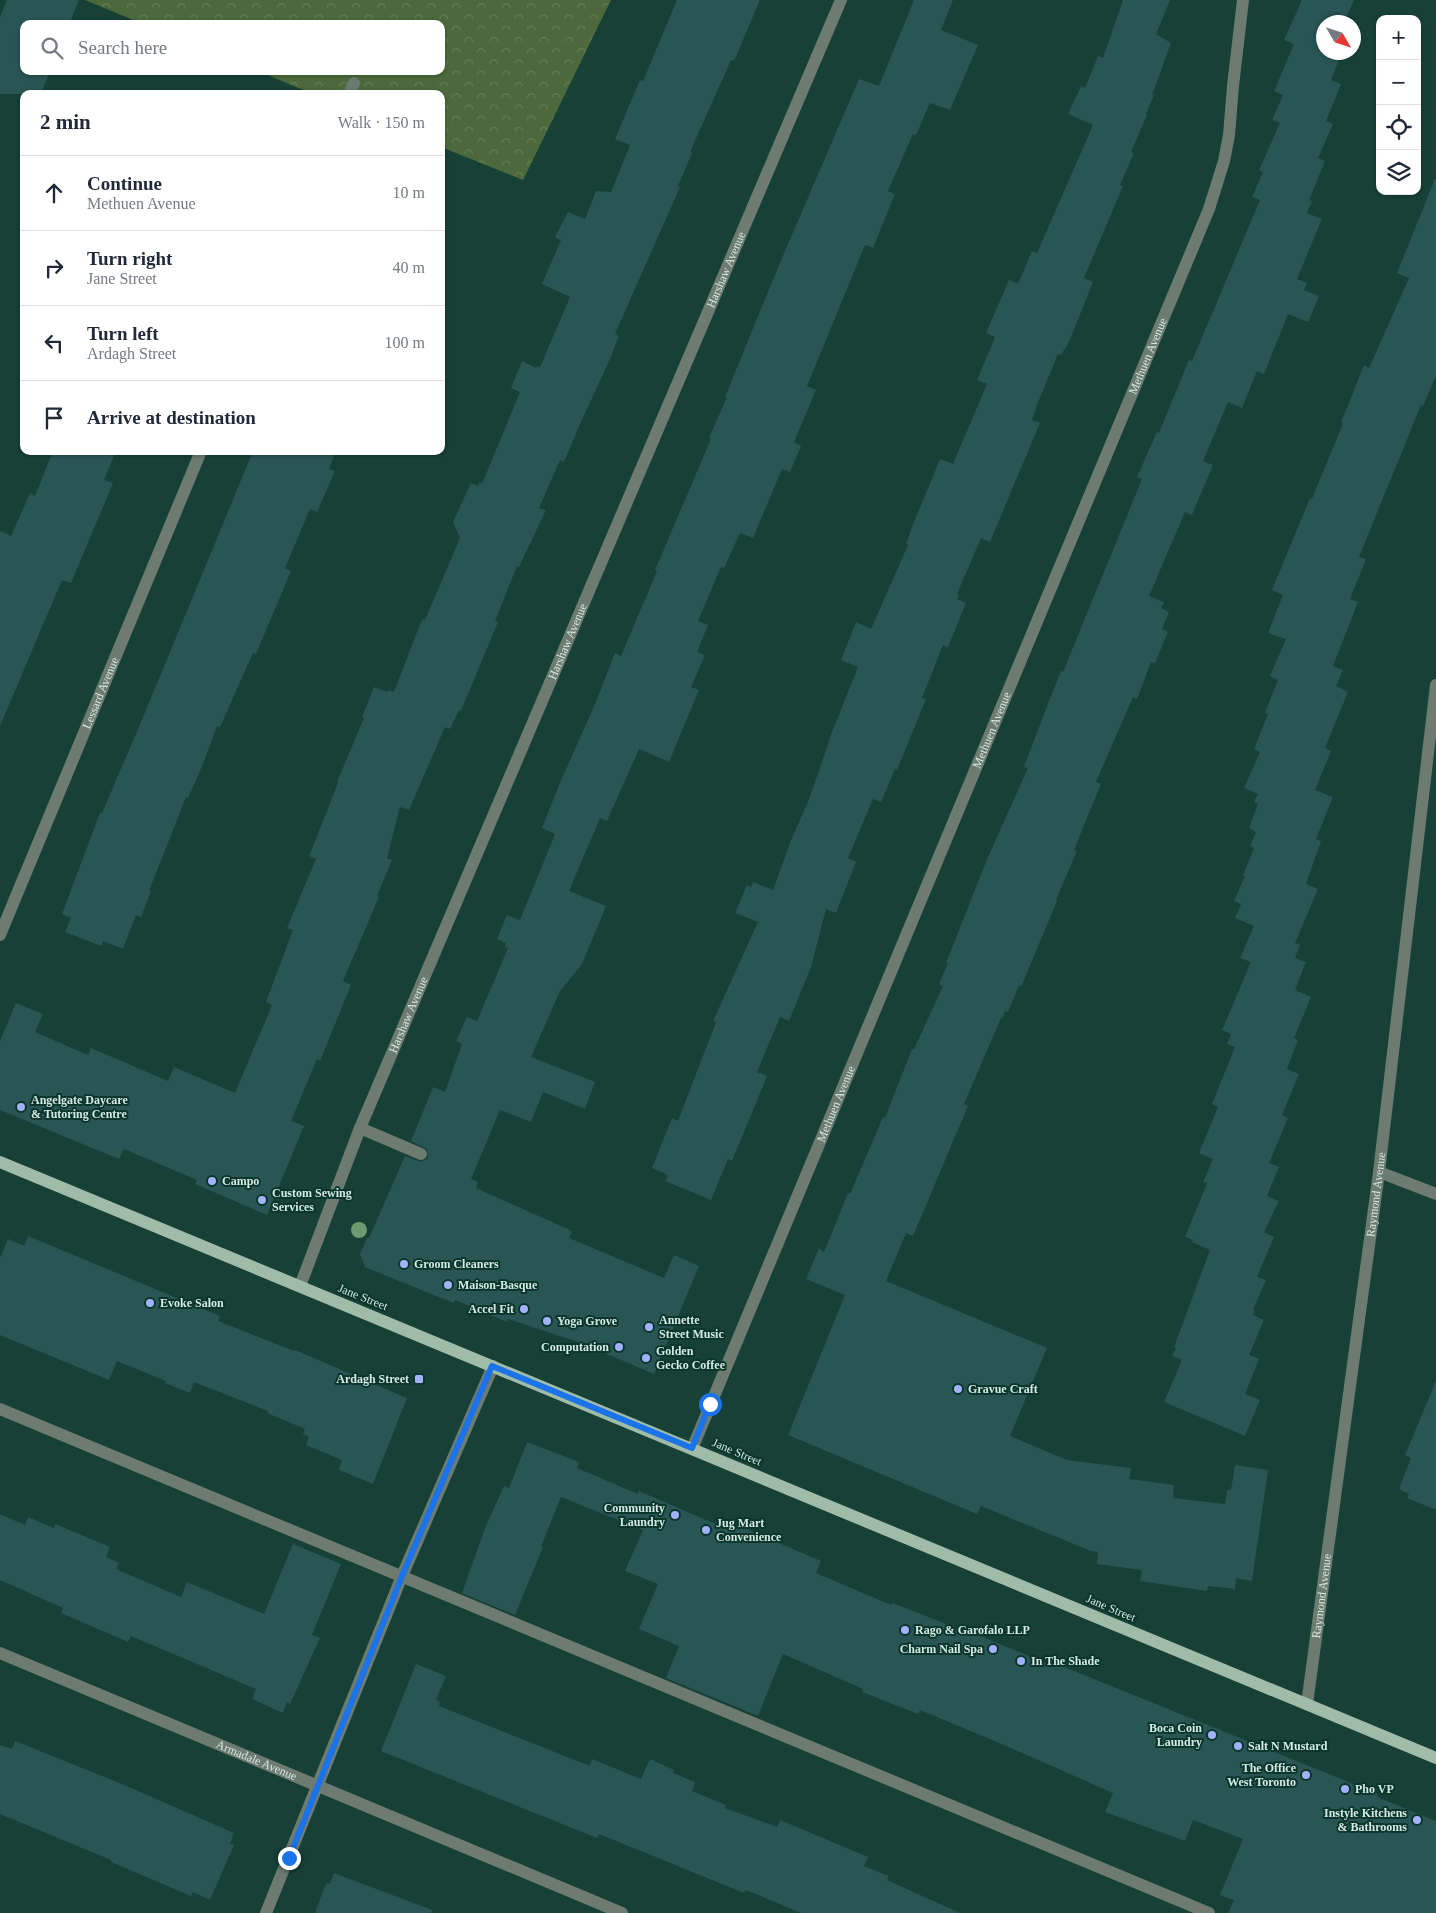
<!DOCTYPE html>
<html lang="en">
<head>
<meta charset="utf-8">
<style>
  :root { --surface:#fff; --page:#f6f6f7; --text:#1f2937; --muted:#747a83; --line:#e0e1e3 }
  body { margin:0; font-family:Georgia,serif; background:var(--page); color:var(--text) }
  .controls { position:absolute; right:15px; top:15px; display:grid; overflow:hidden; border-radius:10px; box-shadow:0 1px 4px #0004 }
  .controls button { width:45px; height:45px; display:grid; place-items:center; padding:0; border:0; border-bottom:1px solid var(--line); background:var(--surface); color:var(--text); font:25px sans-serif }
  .compass { position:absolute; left:1316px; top:15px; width:45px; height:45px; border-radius:50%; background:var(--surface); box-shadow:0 1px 4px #0004; rotate:129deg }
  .stop { position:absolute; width:15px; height:15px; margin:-11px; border:4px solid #1a73e8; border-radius:50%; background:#fff }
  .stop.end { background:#1a73e8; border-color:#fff; box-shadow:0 1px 5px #0008 }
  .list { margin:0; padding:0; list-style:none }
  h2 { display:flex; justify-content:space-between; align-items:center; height:65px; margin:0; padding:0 20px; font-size:21px }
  h2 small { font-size:16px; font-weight:400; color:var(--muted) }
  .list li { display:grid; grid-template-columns:32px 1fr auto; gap:15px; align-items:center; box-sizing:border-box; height:75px; padding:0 20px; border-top:1px solid var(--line) }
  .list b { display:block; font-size:19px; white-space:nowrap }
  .list p { margin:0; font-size:16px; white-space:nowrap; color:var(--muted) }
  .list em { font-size:16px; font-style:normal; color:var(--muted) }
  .icon { flex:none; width:28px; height:28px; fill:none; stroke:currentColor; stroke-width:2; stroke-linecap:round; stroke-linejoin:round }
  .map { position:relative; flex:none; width:1436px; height:1913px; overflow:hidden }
  .search { position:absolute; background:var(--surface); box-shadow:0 1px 4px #0004; left:20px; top:20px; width:425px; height:55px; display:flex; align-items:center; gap:12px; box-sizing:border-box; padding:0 18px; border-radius:10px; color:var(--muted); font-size:19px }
  .panel { position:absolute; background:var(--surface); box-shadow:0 1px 4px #0004; left:20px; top:90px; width:425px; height:365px; border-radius:10px }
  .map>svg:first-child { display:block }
  .forest { fill:url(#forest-crowns) }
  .building { fill:#295555 }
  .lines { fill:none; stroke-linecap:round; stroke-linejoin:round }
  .minor { stroke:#6d7b71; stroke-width:12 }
  .major { stroke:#a0bca8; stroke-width:12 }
  .tree { fill:#6e9b6f }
  .route { stroke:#1a73e8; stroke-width:6 }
  .poi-dot { fill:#a3b2fd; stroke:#0b362c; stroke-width:2 }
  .labels { text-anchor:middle; stroke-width:4; stroke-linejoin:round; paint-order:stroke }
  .street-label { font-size:12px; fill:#d4eae3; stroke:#0b362c }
  .poi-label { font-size:12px; font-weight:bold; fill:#d4eae3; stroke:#0b362c; text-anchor:start }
</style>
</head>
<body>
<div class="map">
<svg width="1436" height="1913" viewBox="0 0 1436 1913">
  <defs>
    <pattern id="forest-crowns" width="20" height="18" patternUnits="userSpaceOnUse" patternTransform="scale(1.25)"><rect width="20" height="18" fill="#4b693b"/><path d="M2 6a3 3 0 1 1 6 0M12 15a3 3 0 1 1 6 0" fill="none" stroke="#647f57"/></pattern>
  </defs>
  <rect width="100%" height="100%" fill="#174036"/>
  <path class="forest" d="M85,0H611L523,180L441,147V94H313L258,71H441V24H143Z"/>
  <g class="building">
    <path d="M7,0H79L69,24H24V71H50L41,94H0V17Z"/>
    <path d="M677,0H760L734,61L731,60L690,152L692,153L678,186L680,187L615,334L619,336L610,359L580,424L564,462L560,460L539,508L546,510L519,567L517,566L495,621L498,622L461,711L459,710L450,729L445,727L409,810L400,807L387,858L392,860L377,896L379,897L343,981L351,985L320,1061L317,1059L291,1121L304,1126L267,1215L195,1184L197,1180L124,1149L119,1159L0,1110V1041L16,1003L43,1014L35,1032L88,1055L91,1048L168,1081L174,1067L235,1093L272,1005L266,1002L293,930L287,928L316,859L309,856L338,783L337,782L364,718L362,717L374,687L387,692L388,690L394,692L422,619L425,620L460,538L453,522L471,483L478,486L479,482L482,484L520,392L511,388L522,361L536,368L537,366L540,367L570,297L542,284L561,240L555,237L568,212L585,219L596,191L611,192L630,145L615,139L640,80L643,81Z"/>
    <path d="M914,0H953L941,30L978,45L950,110L930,103L916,135L913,134L888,191L895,194L873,248L865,245L807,386L816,390L794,442L801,446L790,472L782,469L753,538L740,533L724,568L721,567L698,621L708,625L697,652L705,655L691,687L699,690L669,762L639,749L607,821L600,818L569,891L606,906L582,964L560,991L531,1057L595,1082L585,1109L543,1092L531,1122L500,1110L471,1179L478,1182L476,1188L572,1231L569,1238L664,1278L674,1255L699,1266L654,1374L581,1343L508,1319L507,1322L455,1300L454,1303L431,1294L365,1267L360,1254L367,1238H369L405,1156L421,1162L428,1158L427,1149L411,1141L433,1087L445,1092L462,1044L456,1041L467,1017L477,1021L508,948L505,947L506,943L497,939L507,915L520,920L555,834L542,828L559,785L595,704L615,653L621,656L657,571L655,570L711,439L709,438L727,397H725L779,265L859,79L879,86Z"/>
    <path d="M1123,0H1170L1156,34L1171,43L1152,95H1154L1146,114L1147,115L1131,152L1134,153L1120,185L1123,186L1084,278L1093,282L1069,342L1061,355L1058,354L1037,405L1032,420L1040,423L990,542L981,538L957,594L959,595L957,599L966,603L948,647L943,645L922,698L926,699L910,738L897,770L895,769L881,802L873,799L848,858L856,862L836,913L826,909L811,967L789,1021L780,1017L757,1072L767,1076L732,1161L728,1159L711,1200L665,1181L668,1175L652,1168L672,1118L678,1121L716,1022L713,1021L758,922L735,913L747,885L751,887L753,882L773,890L791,840L808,802L829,742H828L858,667L841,660L856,622L871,629L908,545L906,544L914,522L940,459L953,464L987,384L977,380L995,337L986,333L1009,280L1018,284L1032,251L1037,253L1093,125L1068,114L1081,86L1085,88L1098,56L1103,58Z"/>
    <path d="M1302,0H1354L1344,22H1324V52H1342L1331,80L1341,84L1326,121L1333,124L1318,158L1325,161L1309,200L1312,201L1307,213L1322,219L1297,279L1307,283L1304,290L1319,296L1308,322L1288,314L1264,374L1257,371L1242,408L1228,402L1203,461L1213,465L1192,515L1185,512L1149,596L1164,602L1161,608L1169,612L1162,629L1168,632L1155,663L1151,662L1137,699L1133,697L1096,782L1101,784L1074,850L1077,851L1056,900L1057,901L1021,987L1019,985L1008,1012L1005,1011L1002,1019L1001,1018L964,1104L968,1106L913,1236L906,1233L886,1281L1047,1348L1010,1436L1067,1460L1131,1468L1129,1479L1174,1485L1173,1498L1225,1504L1227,1490H1231L1235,1465L1268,1470L1252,1581L1236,1578L1235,1589L1208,1586L1207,1591L1140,1581L1142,1570L1097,1564L1098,1552L1091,1551L981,1506L977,1514L788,1435L845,1295L806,1279L819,1248L824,1252L848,1193L850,1194L883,1117L885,1118L912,1049H914L943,986L939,984L948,963H946L988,857L1028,768L1024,767L1049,701L1061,671L1063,672L1142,479L1137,477L1157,432L1159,433L1189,360L1192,361L1260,200L1252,197L1263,172L1259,170L1280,123L1272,120L1283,95L1274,91L1294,44L1284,40Z"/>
    <path d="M1435,179H1436V376L1423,406L1421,405L1359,557L1366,559L1350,599L1358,602L1333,666L1343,670L1336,686L1348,692L1325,748L1331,751L1315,790L1333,797L1316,839L1321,841L1306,884L1318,889L1295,943L1300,945L1295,958L1306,962L1295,990L1311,997L1294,1038L1298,1040L1287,1069L1299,1074L1282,1115L1288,1118L1269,1163L1279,1167L1267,1196L1279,1201L1264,1232L1274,1237L1257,1277L1266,1280L1253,1310L1255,1311L1253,1315L1264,1320L1249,1355L1259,1359L1245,1394L1260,1400L1245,1436L1164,1402L1182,1360L1172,1356L1176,1348L1174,1347L1210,1250L1192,1242L1193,1240L1185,1237L1207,1183L1203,1182L1213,1159L1199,1153L1218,1107L1212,1104L1235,1047L1227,1044L1231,1034L1222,1030L1251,962L1240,958L1254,926L1235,918L1241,904L1234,901L1245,876L1243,875L1254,848L1250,846L1256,832L1249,828L1258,804L1254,802L1258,794L1244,788L1260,752L1254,749L1268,714L1265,713L1278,680L1270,676L1286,639L1268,633L1283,595L1272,590L1310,498L1312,499L1343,423H1341L1364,365L1369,368L1409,278L1397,273Z"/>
    <path d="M53,451H116L104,480L113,483L71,583L62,580L0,726V531L11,536L30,493L35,496Z"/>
    <path d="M253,451H336L329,469L335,471L317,512L310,509L285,568L291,571L256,654L253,653L220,727L217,726L203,764L188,798L186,797L149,891H151L141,917L136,915L123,949L103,941L101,946L65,932L71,918L62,914L100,813H102L144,715Z"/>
    <path d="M28,1236L220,1316L218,1321L294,1351L295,1350L407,1398L373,1484L339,1470L342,1460L306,1445L309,1437L303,1434L305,1429L267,1413L268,1411L194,1382L190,1393L165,1383L166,1381L117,1361L109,1380L0,1335V1258L8,1239L24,1246Z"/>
    <path d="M1436,1381V1510L1407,1498L1409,1494L1399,1489L1411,1458L1405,1455Z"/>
    <path d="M527,1442L579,1462L577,1468L638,1494L639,1491L727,1529L730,1522L821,1561L816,1573L891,1605L892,1603L967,1632L968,1631L1046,1663L1047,1660L1378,1794L1377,1797L1436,1821V1913H1228L1234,1900L1220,1895L1243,1839L1193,1820L1185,1841L1105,1812L1113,1793L1004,1745L920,1710L918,1714L862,1692L863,1689L783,1654L758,1716L666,1678L679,1646L639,1629L658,1584L625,1571L643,1530L561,1497L541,1547H543L515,1615L462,1593L485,1528L504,1486L509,1488Z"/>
    <path d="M0,1514L25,1525L28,1517L54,1528L55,1524L110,1547L106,1557L119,1563L116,1569L181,1597L187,1582L264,1614L293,1544L341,1564L312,1635L320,1638L290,1704L287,1702L283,1713L252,1699L256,1689L131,1636L128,1642L61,1613L63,1608L0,1580Z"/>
    <path d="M416,1664L446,1676L436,1700L440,1702L439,1706L590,1766L592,1759L641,1779L650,1759L674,1770L673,1773L695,1782L692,1791L726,1805L725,1808L777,1827L780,1820L868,1857L864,1866L889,1876L887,1880L960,1913H801L746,1890L744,1893L599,1834L597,1838L381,1751Z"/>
    <path d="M15,1741L122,1784L234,1833L230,1844L234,1845L210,1900L193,1892L191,1896L111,1862V1860L0,1814V1745L12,1749Z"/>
    <path d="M334,1873L432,1910L431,1913H315L326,1883L330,1884Z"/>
  </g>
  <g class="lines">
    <g class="minor">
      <path d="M349,94L354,83"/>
      <path id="s1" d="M0,935L201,451"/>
      <path d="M360,1128L421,1154"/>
      <path d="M1379,1172L1436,1194"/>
      <path id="s2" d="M300,1286L360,1128L841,0"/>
      <path d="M0,1409L1209,1913"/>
      <path id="s3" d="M692,1449L1209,209L1224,161L1229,135L1233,86L1243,0"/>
      <path id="s4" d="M0,1653L622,1913"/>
      <path id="s5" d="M1307,1704L1379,1172L1436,685"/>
      <path d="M266,1913L402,1576L493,1366"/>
    </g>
    <path class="major" d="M0,1162L1436,1758"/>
  </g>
  <circle class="tree" cx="359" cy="1230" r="8"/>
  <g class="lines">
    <path class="route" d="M289,1858L402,1576L492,1366L692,1448L710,1404"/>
  </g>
  <g class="poi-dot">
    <circle cx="21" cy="1107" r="5"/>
    <circle cx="212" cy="1181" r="5"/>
    <circle cx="262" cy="1200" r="5"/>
    <circle cx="404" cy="1264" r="5"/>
    <circle cx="448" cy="1285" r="5"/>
    <circle cx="150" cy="1303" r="5"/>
    <circle cx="524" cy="1309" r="5"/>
    <circle cx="547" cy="1321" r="5"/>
    <circle cx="649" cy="1327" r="5"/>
    <circle cx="619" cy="1347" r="5"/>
    <circle cx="646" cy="1358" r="5"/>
    <rect x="414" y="1374" width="10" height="10" rx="2.5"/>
    <circle cx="958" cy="1389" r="5"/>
    <circle cx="675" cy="1515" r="5"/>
    <circle cx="706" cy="1530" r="5"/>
    <circle cx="905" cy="1630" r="5"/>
    <circle cx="993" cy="1649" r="5"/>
    <circle cx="1021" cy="1661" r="5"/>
    <circle cx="1212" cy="1735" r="5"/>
    <circle cx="1238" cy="1746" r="5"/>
    <circle cx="1306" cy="1775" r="5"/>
    <circle cx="1345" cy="1789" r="5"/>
    <circle cx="1417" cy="1820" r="5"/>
  </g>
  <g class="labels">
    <g class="street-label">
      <text dy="4" stroke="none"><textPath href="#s2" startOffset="1102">Harshaw Avenue</textPath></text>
      <text dy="4" stroke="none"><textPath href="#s3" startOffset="1184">Methuen Avenue</textPath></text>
      <text dy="4" stroke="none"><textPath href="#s2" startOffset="698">Harshaw Avenue</textPath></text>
      <text dy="4" stroke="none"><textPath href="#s1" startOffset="262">Lessard Avenue</textPath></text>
      <text dy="4" stroke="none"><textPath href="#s3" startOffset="779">Methuen Avenue</textPath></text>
      <text dy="4" stroke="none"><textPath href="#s2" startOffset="292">Harshaw Avenue</textPath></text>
      <text dy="4" stroke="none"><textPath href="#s3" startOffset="374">Methuen Avenue</textPath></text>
      <text dy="4" stroke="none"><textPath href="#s5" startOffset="514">Raymond Avenue</textPath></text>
      <text transform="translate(363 1297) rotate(22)" y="4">Jane Street</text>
      <text transform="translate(737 1452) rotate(23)" y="4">Jane Street</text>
      <text dy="4" stroke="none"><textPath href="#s5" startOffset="109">Raymond Avenue</textPath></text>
      <text transform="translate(1111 1608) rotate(23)" y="4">Jane Street</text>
      <text dy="4" stroke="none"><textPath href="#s4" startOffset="278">Armadale Avenue</textPath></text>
    </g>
    <g class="poi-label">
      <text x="31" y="1104">Angelgate Daycare<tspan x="31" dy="14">&amp; Tutoring Centre</tspan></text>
      <text x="222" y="1185">Campo</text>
      <text x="272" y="1197">Custom Sewing<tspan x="272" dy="14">Services</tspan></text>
      <text x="414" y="1268">Groom Cleaners</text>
      <text x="458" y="1289">Maison-Basque</text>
      <text x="160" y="1307">Evoke Salon</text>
      <text x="514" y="1313" text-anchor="end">Accel Fit</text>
      <text x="659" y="1324">Annette<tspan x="659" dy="14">Street Music</tspan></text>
      <text x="557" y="1325">Yoga Grove</text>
      <text x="609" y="1351" text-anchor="end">Computation</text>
      <text x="656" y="1355">Golden<tspan x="656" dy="14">Gecko Coffee</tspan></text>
      <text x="409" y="1383" text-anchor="end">Ardagh Street</text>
      <text x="968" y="1393">Gravue Craft</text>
      <text x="665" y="1512" text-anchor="end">Community<tspan x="665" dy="14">Laundry</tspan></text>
      <text x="716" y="1527">Jug Mart<tspan x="716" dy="14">Convenience</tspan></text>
      <text x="915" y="1634">Rago &amp; Garofalo LLP</text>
      <text x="983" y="1653" text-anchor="end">Charm Nail Spa</text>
      <text x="1031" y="1665">In The Shade</text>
      <text x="1202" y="1732" text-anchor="end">Boca Coin<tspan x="1202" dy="14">Laundry</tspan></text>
      <text x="1248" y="1750">Salt N Mustard</text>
      <text x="1296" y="1772" text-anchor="end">The Office<tspan x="1296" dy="14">West Toronto</tspan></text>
      <text x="1355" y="1793">Pho VP</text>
      <text x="1407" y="1817" text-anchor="end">Instyle Kitchens<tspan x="1407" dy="14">&amp; Bathrooms</tspan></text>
    </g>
  </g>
</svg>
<div class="controls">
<button>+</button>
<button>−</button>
<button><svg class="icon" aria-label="locate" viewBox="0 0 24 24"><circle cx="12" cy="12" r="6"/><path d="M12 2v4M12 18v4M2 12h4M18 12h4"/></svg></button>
<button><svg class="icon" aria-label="layers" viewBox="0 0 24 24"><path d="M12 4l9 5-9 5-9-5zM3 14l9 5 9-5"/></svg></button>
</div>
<svg class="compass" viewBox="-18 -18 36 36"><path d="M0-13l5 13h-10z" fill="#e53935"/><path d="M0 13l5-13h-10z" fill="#747a83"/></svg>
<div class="stop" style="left:710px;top:1404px"></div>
<div class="stop end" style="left:289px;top:1858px"></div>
<div class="search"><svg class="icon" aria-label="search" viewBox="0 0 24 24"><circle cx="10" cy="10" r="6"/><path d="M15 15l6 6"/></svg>Search here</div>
<section class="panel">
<h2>2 min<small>Walk · 150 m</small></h2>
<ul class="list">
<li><svg class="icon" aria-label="ahead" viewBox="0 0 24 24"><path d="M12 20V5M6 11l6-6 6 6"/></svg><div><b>Continue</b><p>Methuen Avenue</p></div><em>10 m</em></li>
<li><svg class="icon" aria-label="right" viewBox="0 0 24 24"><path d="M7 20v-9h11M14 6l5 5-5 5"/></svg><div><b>Turn right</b><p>Jane Street</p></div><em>40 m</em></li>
<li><svg class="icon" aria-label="left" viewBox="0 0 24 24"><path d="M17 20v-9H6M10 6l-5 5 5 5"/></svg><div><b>Turn left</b><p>Ardagh Street</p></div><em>100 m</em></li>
<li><svg class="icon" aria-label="arrive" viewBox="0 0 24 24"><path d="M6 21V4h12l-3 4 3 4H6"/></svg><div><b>Arrive at destination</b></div></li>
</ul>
</section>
</div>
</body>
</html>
